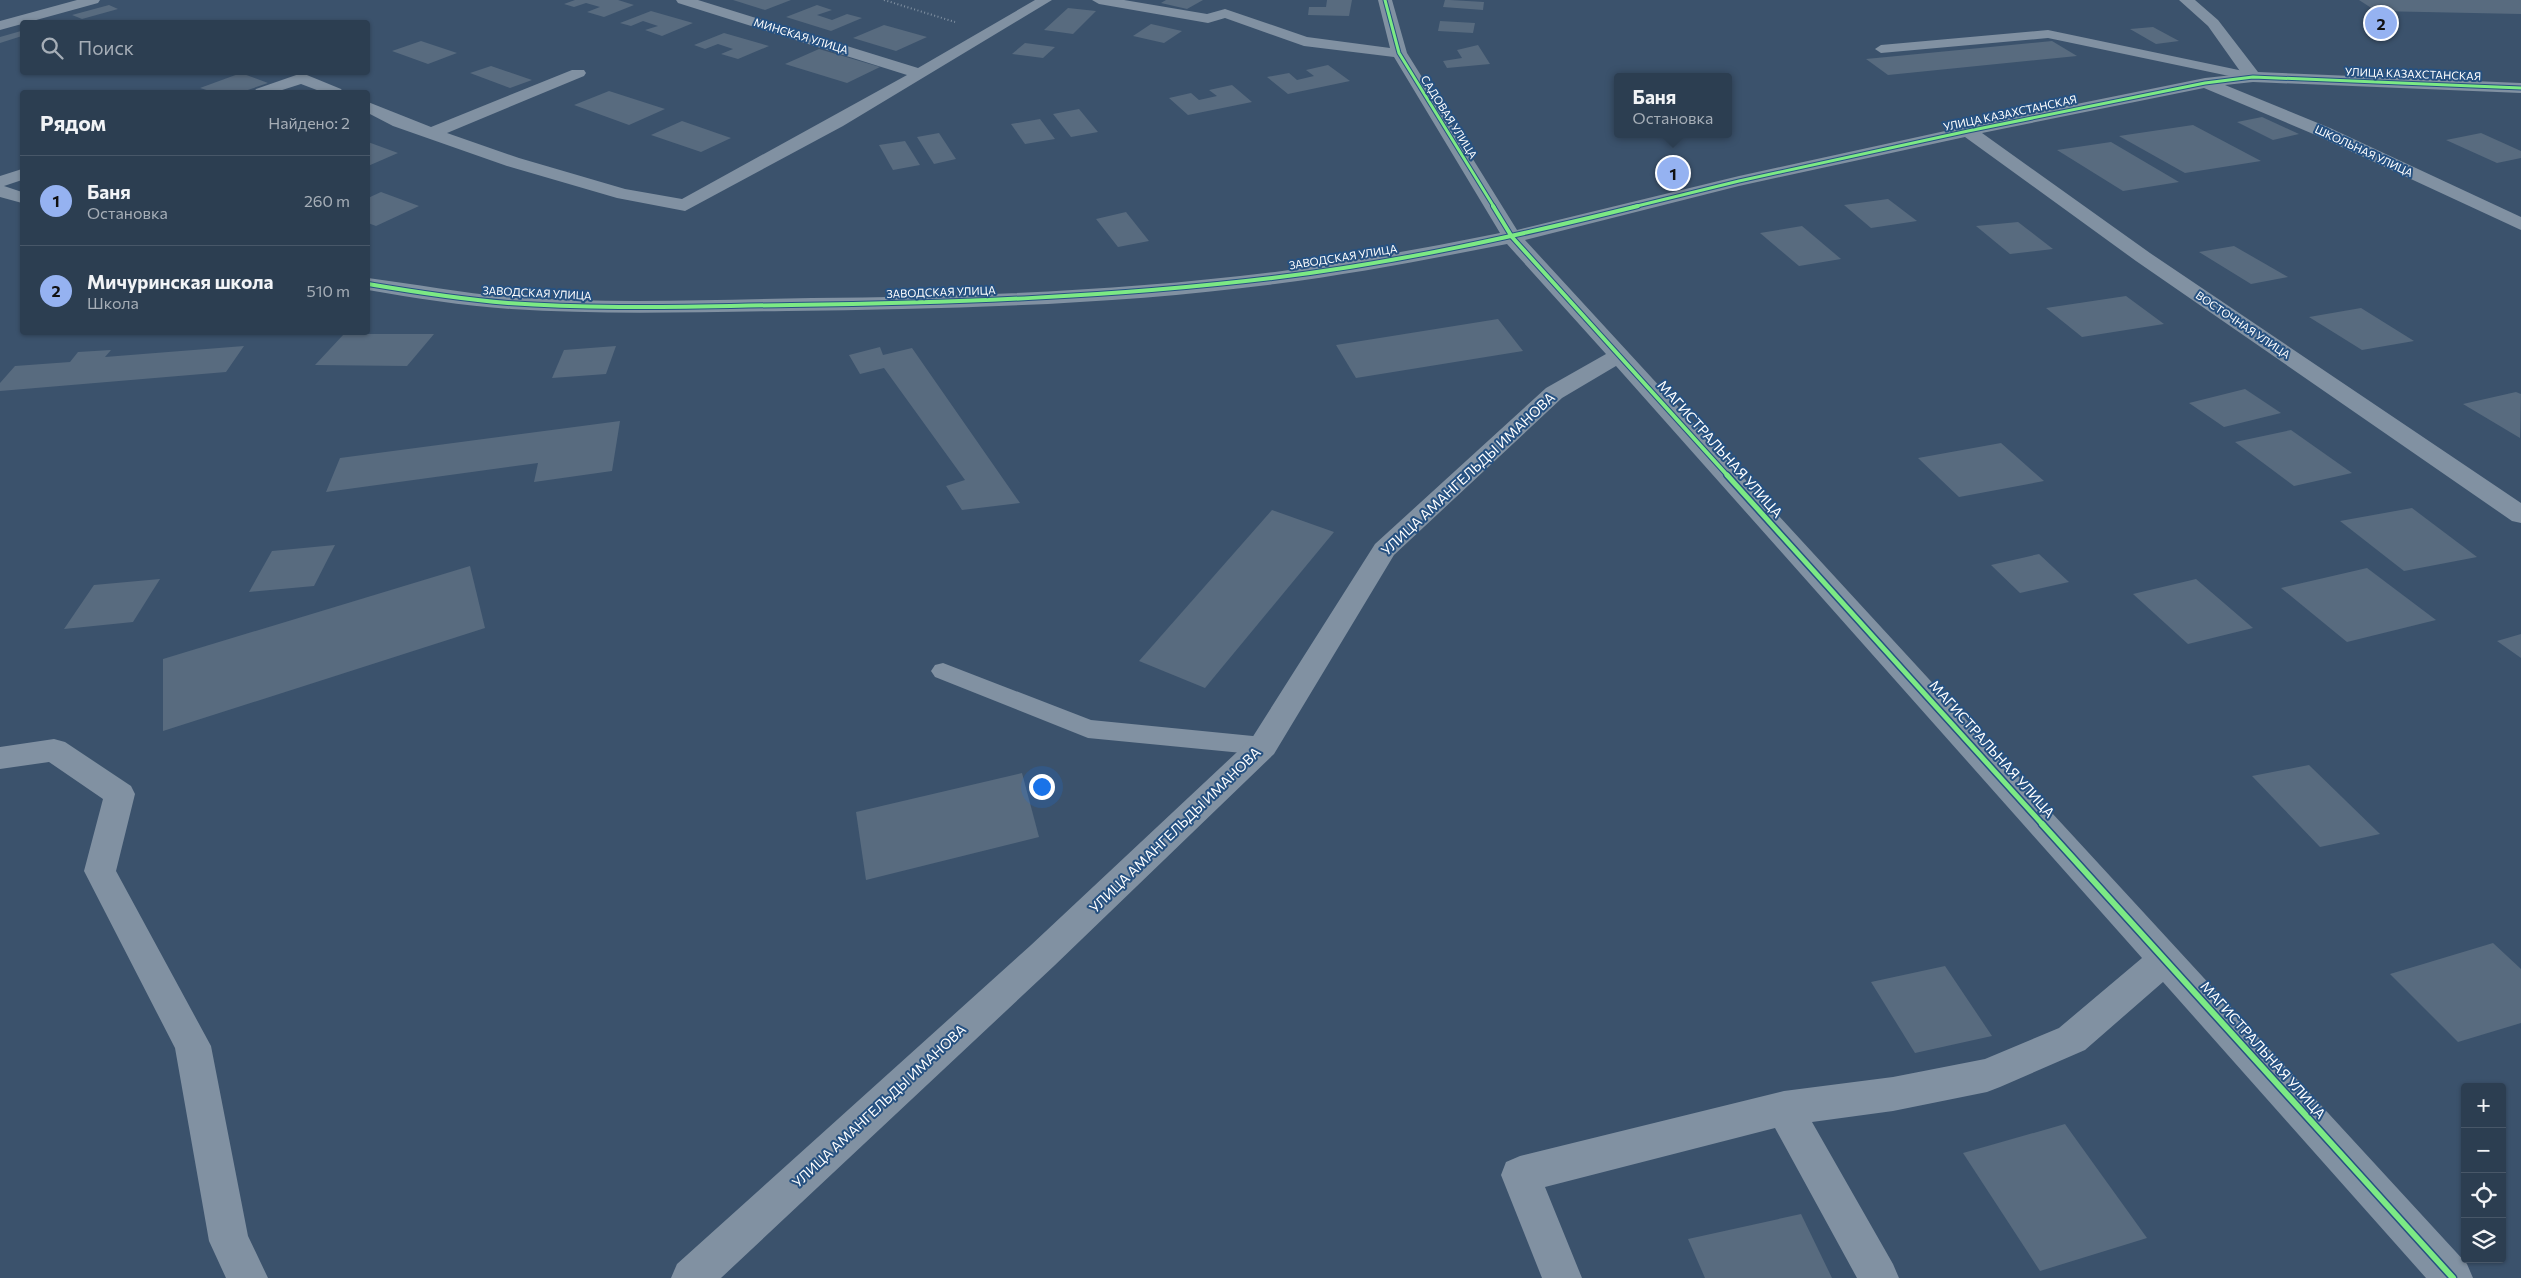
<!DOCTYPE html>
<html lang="ru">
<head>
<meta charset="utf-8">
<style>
  :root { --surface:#2c3e51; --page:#344558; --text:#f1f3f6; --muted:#a6aeb7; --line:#485768; --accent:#95b2f1 }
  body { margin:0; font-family:Commissioner,sans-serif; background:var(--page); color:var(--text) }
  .controls { position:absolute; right:15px; bottom:15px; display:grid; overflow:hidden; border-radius:5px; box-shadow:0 1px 4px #0004 }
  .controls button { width:45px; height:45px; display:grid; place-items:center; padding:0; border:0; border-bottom:1px solid var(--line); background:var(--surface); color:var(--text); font:25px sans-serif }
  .you { position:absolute; left:1041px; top:786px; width:18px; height:18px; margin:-12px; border:4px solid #fff; border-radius:50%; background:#1a73e8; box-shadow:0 0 0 8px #1a73e833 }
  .badge { display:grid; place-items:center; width:32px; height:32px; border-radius:50%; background:var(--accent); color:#111; font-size:16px; font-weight:700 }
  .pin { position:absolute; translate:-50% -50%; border:2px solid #fff; box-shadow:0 1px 5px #0006 }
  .popup { position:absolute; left:1614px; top:73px; width:118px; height:65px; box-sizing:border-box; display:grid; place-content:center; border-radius:5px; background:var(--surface); filter:drop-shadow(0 1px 4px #0005); font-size:16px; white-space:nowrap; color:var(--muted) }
  .popup b { font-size:19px; color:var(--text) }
  .popup::after { content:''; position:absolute; left:50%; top:100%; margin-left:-10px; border:10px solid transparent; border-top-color:var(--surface) }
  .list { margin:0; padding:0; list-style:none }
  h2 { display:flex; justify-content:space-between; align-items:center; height:65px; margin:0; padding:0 20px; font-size:21px }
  h2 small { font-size:16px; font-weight:400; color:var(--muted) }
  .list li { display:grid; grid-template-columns:32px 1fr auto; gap:15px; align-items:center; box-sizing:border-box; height:90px; padding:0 20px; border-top:1px solid var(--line) }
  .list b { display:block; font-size:19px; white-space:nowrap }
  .list p { margin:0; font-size:16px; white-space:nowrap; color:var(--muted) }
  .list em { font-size:16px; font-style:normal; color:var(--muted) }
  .icon { flex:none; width:28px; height:28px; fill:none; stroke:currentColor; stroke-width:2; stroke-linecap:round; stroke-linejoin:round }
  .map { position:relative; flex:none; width:2521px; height:1278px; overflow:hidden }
  .search { position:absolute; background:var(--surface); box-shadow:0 1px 4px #0004; left:20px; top:20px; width:350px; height:55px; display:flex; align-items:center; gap:12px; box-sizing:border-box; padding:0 18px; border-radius:5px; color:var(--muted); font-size:19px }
  .panel { position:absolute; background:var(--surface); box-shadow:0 1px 4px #0004; left:20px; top:90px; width:350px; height:245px; border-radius:5px }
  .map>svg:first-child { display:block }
  .building { fill:#586b7f }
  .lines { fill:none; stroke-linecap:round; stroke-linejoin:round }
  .path { stroke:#8191a2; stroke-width:2; stroke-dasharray:1 2.5; stroke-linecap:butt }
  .service { fill:#8191a2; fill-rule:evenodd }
  .minor { fill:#8191a2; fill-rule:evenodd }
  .cycleway-far3-casing { stroke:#265181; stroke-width:5 }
  .cycleway-far2-casing { stroke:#265181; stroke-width:6 }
  .cycleway-far1-casing { stroke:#265181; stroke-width:8 }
  .cycleway-casing { stroke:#265181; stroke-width:9 }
  .cycleway-far3 { stroke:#7ce984; stroke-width:3 }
  .cycleway-far2 { stroke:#7ce984; stroke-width:4 }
  .cycleway-far1 { stroke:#7ce984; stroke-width:5 }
  .cycleway { stroke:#7ce984; stroke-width:6 }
  .labels { text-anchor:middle; stroke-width:4; stroke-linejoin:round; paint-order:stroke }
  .far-street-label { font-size:11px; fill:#fff; stroke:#265181 }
  .street-label { font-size:14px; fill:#fff; stroke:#265181 }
</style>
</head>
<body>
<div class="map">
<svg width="2521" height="1278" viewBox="0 0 2521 1278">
  <rect width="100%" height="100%" fill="#3b526c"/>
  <g class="building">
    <path d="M575,0H618L634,5L604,17L587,12L600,7L586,3L574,7L564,4Z"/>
    <path d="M733,0H791L765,10Z"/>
    <path d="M1166,0H1203L1187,9L1161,3Z"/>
    <path d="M1327,0H1352L1349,16L1308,15L1309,7H1326Z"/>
    <path d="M1445,0H1450L1484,2L1483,10L1443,7Z"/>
    <path d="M2359,0H2521V14L2376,11Z"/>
    <path d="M109,5L118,9L82,19L72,15Z"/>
    <path d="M817,5L832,10L817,15L832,20L847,14L862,18L831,31L786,17Z"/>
    <path d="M1068,8L1096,11L1073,34L1044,30Z"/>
    <path d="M651,11L693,23L662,36L645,30L658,26L643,21L631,26L620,23Z"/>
    <path d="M1440,21L1475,23L1473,33L1438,31Z"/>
    <path d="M1151,24L1182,31L1164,43L1133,36Z"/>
    <path d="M884,25L927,37L896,51L853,38Z"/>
    <path d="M2153,27L2179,41L2156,44L2130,29Z"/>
    <path d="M21,31L22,36L0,43V37Z"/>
    <path d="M724,33L769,46L738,59L721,54L733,49L718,44L705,49L694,45Z"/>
    <path d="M421,41L457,53L428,64L392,51Z"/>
    <path d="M2052,41L2077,56L1888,75L1866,59Z"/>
    <path d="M1025,43L1055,47L1043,58L1012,54Z"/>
    <path d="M1478,45L1490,64L1447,68L1443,61L1462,58L1457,50Z"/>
    <path d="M819,49L880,67L847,83L785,64Z"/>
    <path d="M1328,65L1350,81L1288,94L1267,77L1289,73L1297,80L1314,76L1306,70Z"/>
    <path d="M491,66L532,80L510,88L470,73Z"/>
    <path d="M241,73L268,83L242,92H213L200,88Z"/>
    <path d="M1232,85L1252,102L1188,115L1169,98L1191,93L1199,100L1217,96L1209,90Z"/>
    <path d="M609,91L665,109L629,125L574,105Z"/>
    <path d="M1079,109L1098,132L1071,137L1053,114Z"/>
    <path d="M2262,117L2299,134L2273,140L2237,122Z"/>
    <path d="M1040,119L1055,139L1025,144L1011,124Z"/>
    <path d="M682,121L731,138L701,152L651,135Z"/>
    <path d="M2193,125L2261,161L2185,173L2119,136Z"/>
    <path d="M939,133L956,159L934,164L917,137Z"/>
    <path d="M2481,133L2521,151V158L2497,163L2446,140Z"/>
    <path d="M905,141L920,165L893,170L879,145Z"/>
    <path d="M368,142L398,153L368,166Z"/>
    <path d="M2111,142L2179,182L2123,191L2057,150Z"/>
    <path d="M381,192L419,206L376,226L368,223V198Z"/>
    <path d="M1888,199L1917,221L1871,228L1844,205Z"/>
    <path d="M1126,212L1149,241L1118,247L1096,219Z"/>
    <path d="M2018,222L2053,249L2010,254L1976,226Z"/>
    <path d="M1802,226L1841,259L1799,266L1760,233Z"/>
    <path d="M2234,246L2288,277L2251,284L2199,252Z"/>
    <path d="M2126,296L2164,324L2082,337L2046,308Z"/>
    <path d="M2361,308L2414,341L2362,350L2309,317Z"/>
    <path d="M1498,319L1523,351L1356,378L1336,345Z"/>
    <path d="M344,334H434L407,366L315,365Z"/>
    <path d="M244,346L226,372L0,391V383L15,366L70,362L78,352L111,350L105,357Z"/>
    <path d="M616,346L606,374L552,378L564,350Z"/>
    <path d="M880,347L883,355L912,348L1020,503L962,510L946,486L965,480L884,368L860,374L849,355Z"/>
    <path d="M2245,389L2281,413L2224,427L2189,403Z"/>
    <path d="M2516,392L2521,394L2520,438L2463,404Z"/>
    <path d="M620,421L612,471L534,482L538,463L326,492L340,458Z"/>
    <path d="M2291,430L2352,473L2294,486L2235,442Z"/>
    <path d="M2001,443L2044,481L1959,497L1918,458Z"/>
    <path d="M2412,508L2477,557L2404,571L2340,521Z"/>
    <path d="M1272,510L1334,532L1205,688L1139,661Z"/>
    <path d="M335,545L314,586L249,592L272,551Z"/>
    <path d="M2039,554L2069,582L2020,593L1991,565Z"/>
    <path d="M470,566L485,628L163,731V659Z"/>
    <path d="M2367,568L2436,620L2347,642L2281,588Z"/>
    <path d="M160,579L133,622L64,629L94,585Z"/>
    <path d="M2196,579L2253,628L2188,644L2133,594Z"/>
    <path d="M2521,634V658L2497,641Z"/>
    <path d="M2309,765L2380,834L2320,847L2252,776Z"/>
    <path d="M1022,773L1039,837L866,880L856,812Z"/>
    <path d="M2493,943L2521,969V1023L2458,1042L2390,974Z"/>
    <path d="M1945,966L1992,1036L1915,1053L1871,982Z"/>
    <path d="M2065,1124L2147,1238L2040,1271L1963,1153Z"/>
    <path d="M1801,1214L1832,1278H1705L1688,1239Z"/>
  </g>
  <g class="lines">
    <path class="path" d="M884,0L955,22"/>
    <g class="service">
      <path d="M2048,30L2253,73L2259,77L2253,81L2048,38L1881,53L1875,49L1881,45Z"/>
      <path d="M943,663L1091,720L1263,737L1272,740L1275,746L1272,752L1263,755L1088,738L935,677L931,671L935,665Z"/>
    </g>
    <g class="minor">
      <path d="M77,0H100L98,3L0,30V21Z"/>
      <path d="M676,0H698L918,68L1035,0H1052L843,126L685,211L617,198L507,166L393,126L368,113V102L431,127L572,70H584L586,73L584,76L447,133L519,158L625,189L682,199L907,75L678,3Z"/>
      <path d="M1092,0H1124L1207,14L1225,9L1307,37L1390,48L1378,0H1392L1407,53L1517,230L1739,176L1968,126L2205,78L2242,74L2208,26L2179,0H2195L2218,20L2258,72L2521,83V93L2253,82L2225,85L2330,128L2521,217V230L2318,136L2204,88L1982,133L2150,253L2521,503V523L2512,521L2136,261L1965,137L1739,186L1525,240L2467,1264L2473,1278H2426L2163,982L2085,1050L2000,1087L1987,1092L1893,1111L1812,1122L1893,1264L1899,1278H1857L1775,1128L1545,1187L1582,1278H1542L1501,1175L1506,1162L1520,1156L1784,1091L1893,1077L1985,1059L2059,1028L2142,958L1616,366L1562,398L1394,555L1274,754L1054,966L721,1278H671L677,1264L1030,946L1252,738L1375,544L1546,388L1606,354L1507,244C1430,259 1353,274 1275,284C1113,305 949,309 787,311C695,312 602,315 511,309C463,306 415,298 368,290V278C415,284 461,293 509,297C610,304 711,300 812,298C966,297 1122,291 1275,272C1350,262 1425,248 1500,233L1394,57L1304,46L1225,18L1208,23L1099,4Z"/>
      <path d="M302,73L341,89L343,92H322L301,84L276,92H254L256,89Z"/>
      <path d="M22,169V180L4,186L22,192V203L0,197V176Z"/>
      <path d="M54,739L65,742L131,786L135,794L116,871L211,1046L248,1236L268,1278H226L209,1241L175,1048L84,871L103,799L49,762L0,769V747Z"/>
    </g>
    <defs>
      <g id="cycleway-far3">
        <path d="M1385,0L1399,53L1494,207"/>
        <path d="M1633,207L1739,181L1968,131L2205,83L2253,77L2521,88"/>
      </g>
      <g id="cycleway-far2">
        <path d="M1493,206L1512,237L1728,476"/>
        <path d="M368,284C415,292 461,299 508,303C602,310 697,306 791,305C952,303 1113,297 1272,278C1396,263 1517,236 1638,206"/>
      </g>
      <path id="cycleway-far1" d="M1727,475L2043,825"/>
      <path id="cycleway" d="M2042,824L2453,1278"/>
    </defs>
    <use href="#cycleway-far3" class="cycleway-far3-casing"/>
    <use href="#cycleway-far2" class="cycleway-far2-casing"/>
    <use href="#cycleway-far1" class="cycleway-far1-casing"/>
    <use href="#cycleway" class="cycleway-casing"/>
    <use href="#cycleway-far3" class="cycleway-far3"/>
    <use href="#cycleway-far2" class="cycleway-far2"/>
    <use href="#cycleway-far1" class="cycleway-far1"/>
    <use href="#cycleway" class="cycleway"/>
  </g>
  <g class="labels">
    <g class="far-street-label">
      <text transform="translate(801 36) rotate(17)" y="4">МИНСКАЯ УЛИЦА</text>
      <text transform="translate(2413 74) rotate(2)" y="4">УЛИЦА КАЗАХСТАНСКАЯ</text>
      <text transform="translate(2010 113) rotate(-12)" y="4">УЛИЦА КАЗАХСТАНСКАЯ</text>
      <text transform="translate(1449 117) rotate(58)" y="4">САДОВАЯ УЛИЦА</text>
      <text transform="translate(2364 151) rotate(25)" y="4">ШКОЛЬНАЯ УЛИЦА</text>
      <text transform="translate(1343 257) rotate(-9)" y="4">ЗАВОДСКАЯ УЛИЦА</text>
      <text transform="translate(941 292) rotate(-2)" y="4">ЗАВОДСКАЯ УЛИЦА</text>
      <text transform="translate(537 293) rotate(3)" y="4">ЗАВОДСКАЯ УЛИЦА</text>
      <text transform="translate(2243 325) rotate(34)" y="4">ВОСТОЧНАЯ УЛИЦА</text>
    </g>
    <g class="street-label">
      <text transform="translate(1720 449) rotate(48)" y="5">МАГИСТРАЛЬНАЯ УЛИЦА</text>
      <text transform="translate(1468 474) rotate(-43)" y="5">УЛИЦА АМАНГЕЛЬДЫ ИМАНОВА</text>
      <text transform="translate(1992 749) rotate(48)" y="5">МАГИСТРАЛЬНАЯ УЛИЦА</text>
      <text transform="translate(1175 830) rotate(-44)" y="5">УЛИЦА АМАНГЕЛЬДЫ ИМАНОВА</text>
      <text transform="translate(2263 1050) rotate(48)" y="5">МАГИСТРАЛЬНАЯ УЛИЦА</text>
      <text transform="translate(879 1106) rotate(-43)" y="5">УЛИЦА АМАНГЕЛЬДЫ ИМАНОВА</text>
    </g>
  </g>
</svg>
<div class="controls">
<button>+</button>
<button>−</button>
<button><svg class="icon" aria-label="locate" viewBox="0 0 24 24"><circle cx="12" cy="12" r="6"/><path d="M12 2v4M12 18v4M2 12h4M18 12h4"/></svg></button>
<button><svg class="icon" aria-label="layers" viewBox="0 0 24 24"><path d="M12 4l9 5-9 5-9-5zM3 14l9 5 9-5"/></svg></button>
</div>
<div class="you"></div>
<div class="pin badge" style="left:1673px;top:173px">1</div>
<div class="popup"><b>Баня</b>Остановка</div>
<div class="pin badge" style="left:2381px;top:23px">2</div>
<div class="search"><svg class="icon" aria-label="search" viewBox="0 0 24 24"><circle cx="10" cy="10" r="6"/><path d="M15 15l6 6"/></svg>Поиск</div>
<section class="panel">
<h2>Рядом<small>Найдено: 2</small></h2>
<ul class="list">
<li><span class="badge">1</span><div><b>Баня</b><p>Остановка</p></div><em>260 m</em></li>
<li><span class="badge">2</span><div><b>Мичуринская школа</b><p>Школа</p></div><em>510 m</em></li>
</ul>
</section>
</div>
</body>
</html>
